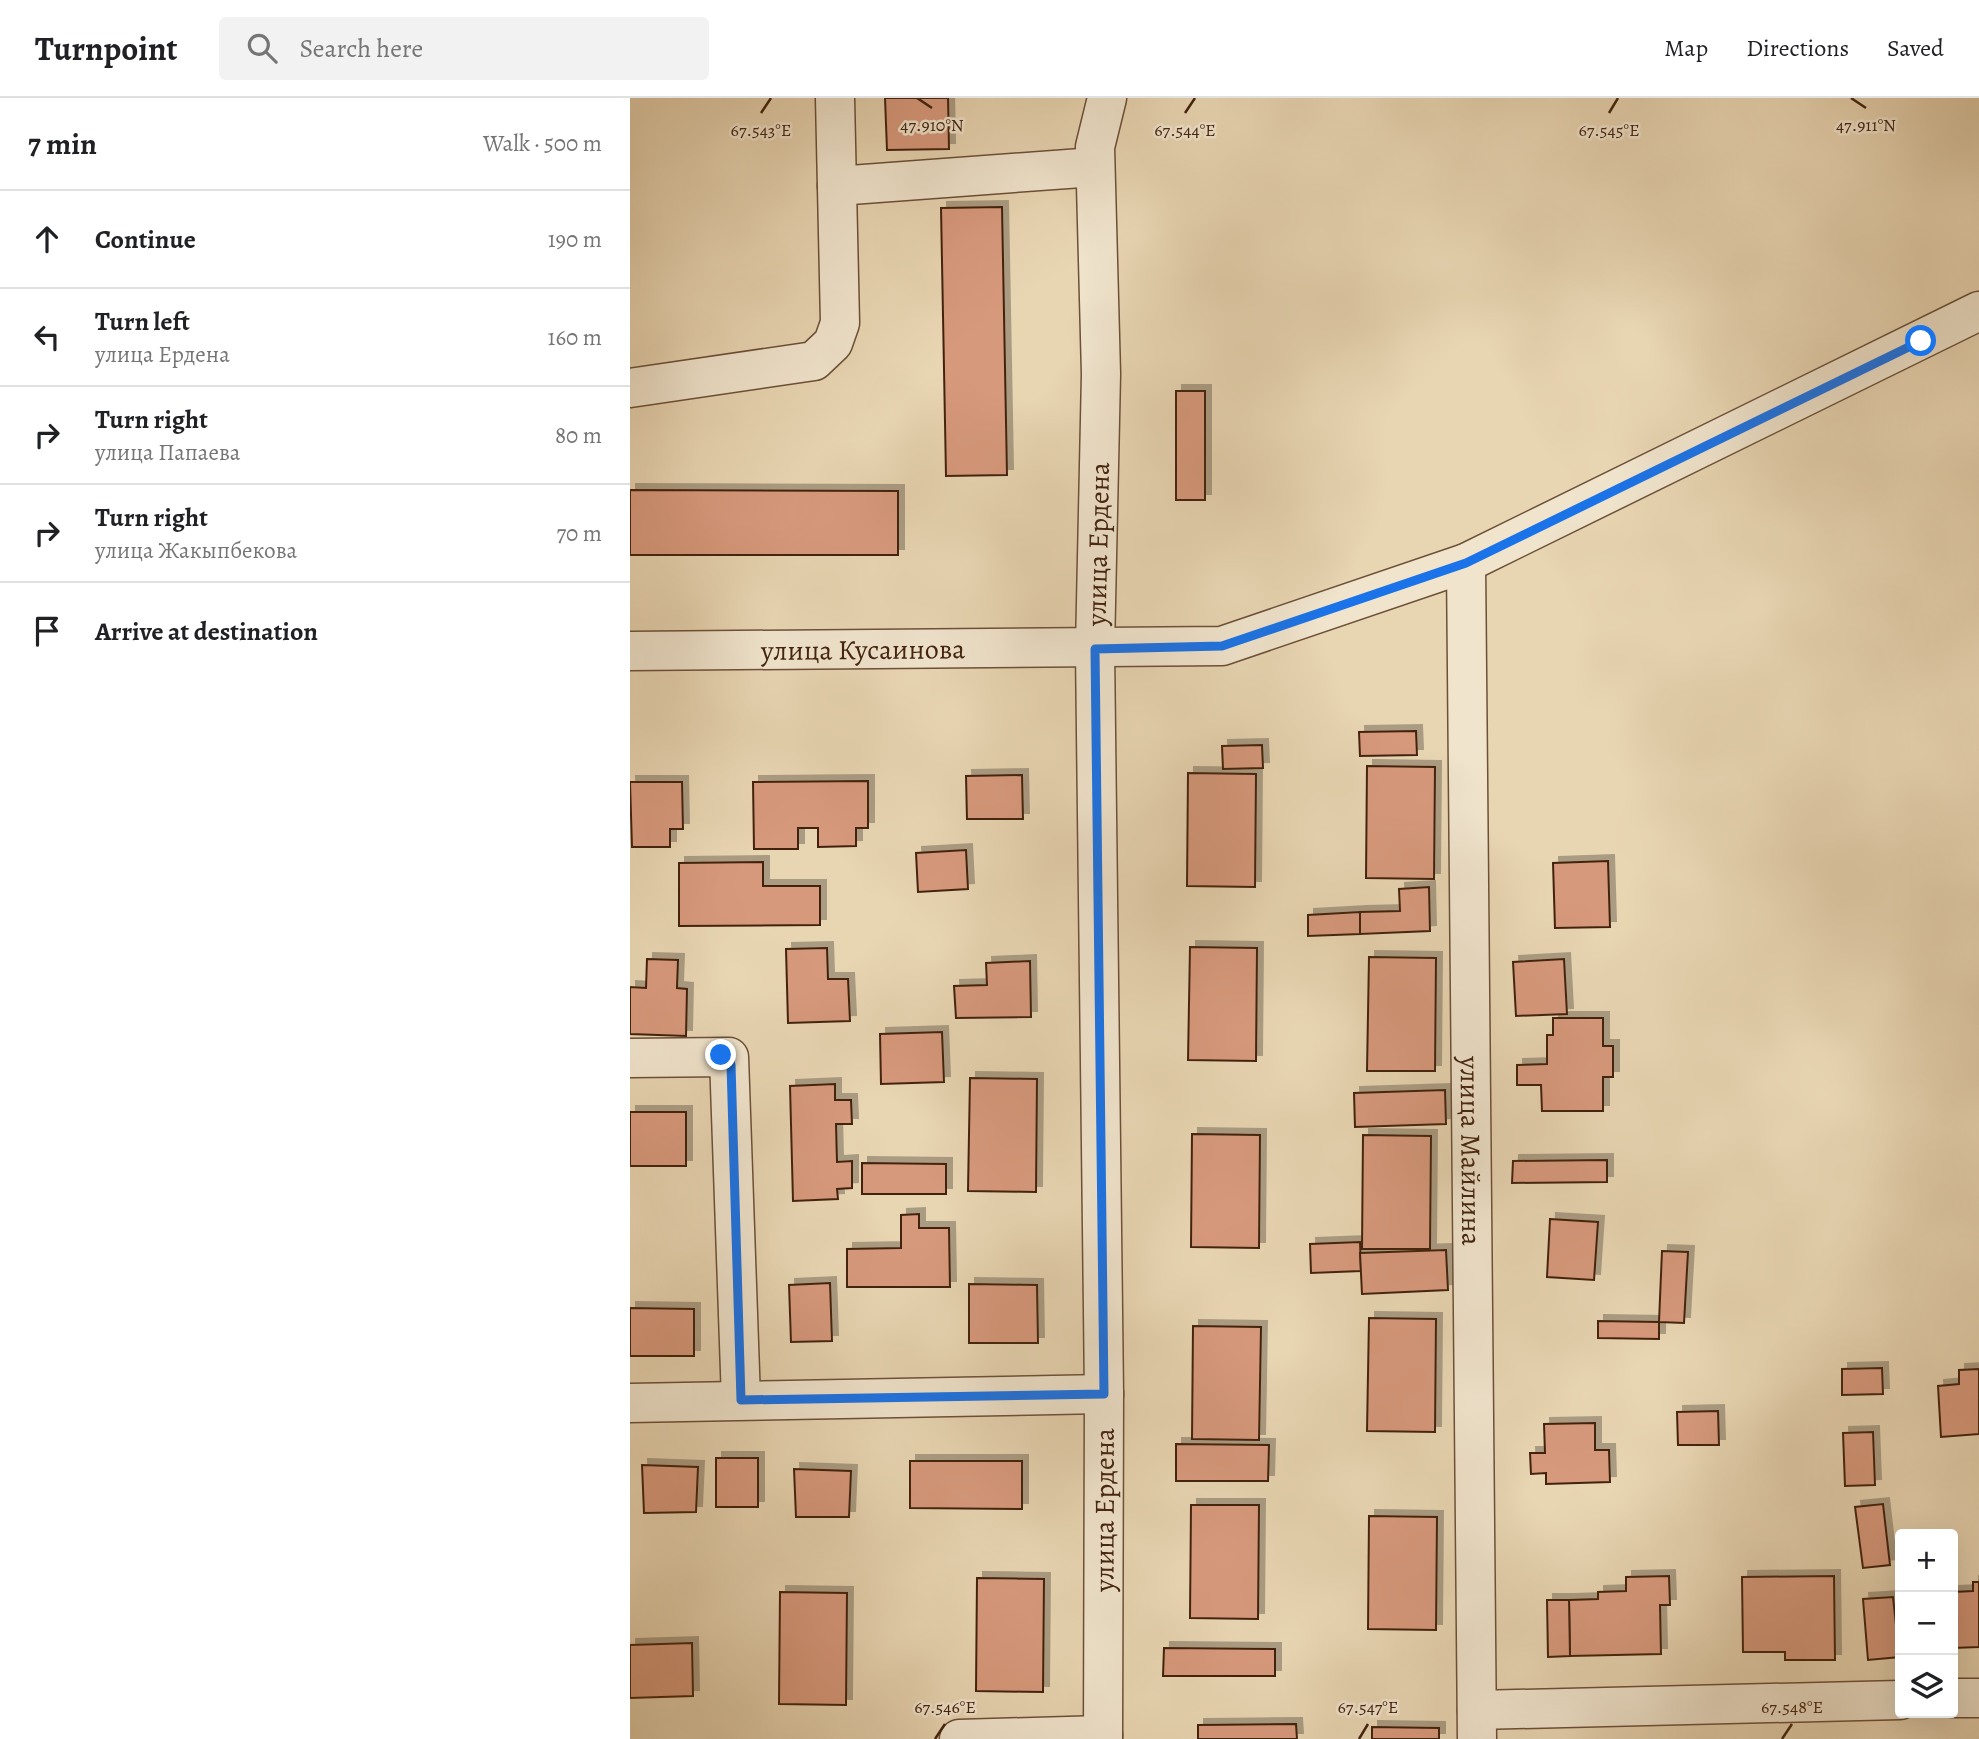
<!DOCTYPE html>
<html lang="en">
<head>
<meta charset="utf-8">
<style>
  :root { --surface:#fff; --page:#f2f2f2; --text:#202124; --muted:#757577; --line:#e0e0e0 }
  body { margin:0; font-family:Alegreya,serif; background:var(--page); color:var(--text) }
  .controls { position:absolute; right:21px; bottom:21px; display:grid; overflow:hidden; border-radius:7px; box-shadow:0 7px 28px #0002 }
  .controls button { width:63px; height:63px; display:grid; place-items:center; padding:0; border:0; border-bottom:2px solid var(--line); background:var(--surface); color:var(--text); font:35px sans-serif }
  .stop { position:absolute; width:21px; height:21px; margin:-16px; border:5px solid #1a73e8; border-radius:50%; background:#fff }
  .stop.end { background:#1a73e8; border-color:#fff; box-shadow:0 2px 7px #0008 }
  .list { margin:0; padding:0; list-style:none }
  h2 { display:flex; justify-content:space-between; align-items:center; height:91px; margin:0; padding:0 28px; font-size:30px }
  h2 small { font-size:23px; font-weight:400; color:var(--muted) }
  .list li { display:grid; grid-template-columns:46px 1fr auto; gap:21px; align-items:center; box-sizing:border-box; height:98px; padding:0 28px; border-top:2px solid var(--line) }
  .list b { display:block; font-size:26px; white-space:nowrap }
  .list p { margin:0; font-size:23px; white-space:nowrap; color:var(--muted) }
  .list em { font-size:23px; font-style:normal; color:var(--muted) }
  .icon { flex:none; width:38px; height:38px; fill:none; stroke:currentColor; stroke-width:2; stroke-linecap:round; stroke-linejoin:round }
  .map { position:relative; flex:none; width:1349px; height:1641px; overflow:hidden }
  header { display:flex; align-items:center; gap:42px; box-sizing:border-box; height:98px; padding:0 35px; background:var(--surface); border-bottom:2px solid var(--line) }
  header strong { font-size:33px }
  nav { display:flex; gap:38px; margin-inline-start:auto; font-size:24px }
  .search { width:490px; height:63px; background:var(--page); display:flex; align-items:center; gap:18px; box-sizing:border-box; padding:0 24px; border-radius:7px; color:var(--muted); font-size:26px }
  main { display:flex }
  aside { flex:1; background:var(--surface) }
  .map>svg:first-child { display:block }
  .building { fill:#d7997b; stroke:#43230f; stroke-width:2; filter:url(#shadow) }
  .lines { fill:none; stroke-linecap:round; stroke-linejoin:round }
  .minor-casing { stroke:#6c5038; stroke-width:41 }
  .minor { stroke:#f0e4cd; stroke-width:38 }
  .route { stroke:#1a73e8; stroke-width:9 }
  .ticks { fill:none; stroke:#43230f; stroke-width:2.5 }
  .labels { text-anchor:middle; stroke-width:5; stroke-linejoin:round; paint-order:stroke }
  .street-label { font-size:28px; fill:#43230f; stroke:#f0e4cd }
  .ticks-label { font-size:18px; text-anchor:middle; fill:#43230f; stroke:#f0e4cd; stroke-width:5; stroke-linejoin:round; paint-order:stroke }
</style>
</head>
<body>
<header>
<strong>Turnpoint</strong>
<div class="search"><svg class="icon" aria-label="search" viewBox="0 0 24 24"><circle cx="10" cy="10" r="6"/><path d="M15 15l6 6"/></svg>Search here</div>
<nav><a>Map</a><a>Directions</a><a>Saved</a></nav>
</header>
<main>
<aside>
<h2>7 min<small>Walk · 500 m</small></h2>
<ul class="list">
<li><svg class="icon" aria-label="ahead" viewBox="0 0 24 24"><path d="M12 20V5M6 11l6-6 6 6"/></svg><div><b>Continue</b></div><em>190 m</em></li>
<li><svg class="icon" aria-label="left" viewBox="0 0 24 24"><path d="M17 20v-9H6M10 6l-5 5 5 5"/></svg><div><b>Turn left</b><p>улица Ердена</p></div><em>160 m</em></li>
<li><svg class="icon" aria-label="right" viewBox="0 0 24 24"><path d="M7 20v-9h11M14 6l5 5-5 5"/></svg><div><b>Turn right</b><p>улица Папаева</p></div><em>80 m</em></li>
<li><svg class="icon" aria-label="right" viewBox="0 0 24 24"><path d="M7 20v-9h11M14 6l5 5-5 5"/></svg><div><b>Turn right</b><p>улица Жакыпбекова</p></div><em>70 m</em></li>
<li><svg class="icon" aria-label="arrive" viewBox="0 0 24 24"><path d="M6 21V4h12l-3 4 3 4H6"/></svg><div><b>Arrive at destination</b></div></li>
</ul>
</aside>
<div class="map">
<svg width="1349" height="1641" viewBox="0 0 1349 1641">
  <defs>
    <filter id="shadow"><feDropShadow dx="6" dy="-6" stdDeviation="0" flood-color="#0004"/></filter>
  </defs>
  <rect width="100%" height="100%" fill="#e8d5b2"/>
  <filter id="stains"><feTurbulence type="fractalNoise" baseFrequency=".00286" numOctaves="4"/><feColorMatrix values="0 0 0 0 .2 0 0 0 0 .09 0 0 0 0 .02 0 0 0 .5 -.17"/></filter>
  <radialGradient id="worn" r=".72"><stop offset=".6" stop-color="#630" stop-opacity="0"/><stop offset="1" stop-color="#630" stop-opacity=".3"/></radialGradient>
  <g class="building">
    <path d="M255,0H318L319,51L257,52Z"/>
    <path d="M372,109L377,377L316,378L311,110Z"/>
    <rect x="546" y="293" width="29" height="109"/>
    <path d="M0,392L268,393V457H0Z"/>
    <path d="M786,633L787,657L730,658L729,634Z"/>
    <path d="M632,647L633,670L593,671L592,648Z"/>
    <path d="M737,668L805,669L804,781L736,780Z"/>
    <path d="M558,675L626,676L625,789L557,788Z"/>
    <path d="M392,677L393,721H337L336,678Z"/>
    <path d="M238,683V730H226V748L188,749V730H168V751H124L123,684Z"/>
    <path d="M0,684H52L53,731H40V749H2Z"/>
    <path d="M336,752L338,791L288,794L286,755Z"/>
    <path d="M978,763L980,829L925,830L923,765Z"/>
    <path d="M133,764V788H190V827L49,828V765Z"/>
    <path d="M799,789L800,833L730,836V814L770,813L769,791Z"/>
    <path d="M730,814V836L678,838V817Z"/>
    <path d="M560,849L627,850L626,963L558,962Z"/>
    <path d="M197,850L198,881H218L220,923L158,925L156,851Z"/>
    <path d="M739,859L806,860L805,973H737Z"/>
    <path d="M17,861L48,862L47,890L57,891L56,938L0,936V889L16,890Z"/>
    <path d="M934,861L937,916L886,918L883,864Z"/>
    <path d="M400,863L401,919L326,920L324,888L357,887L356,865Z"/>
    <path d="M923,920H973V948H983V979H973V1013H912L911,987H887V967L917,966V937H923Z"/>
    <path d="M312,934L314,984L251,986L250,936Z"/>
    <path d="M340,980L407,981L406,1094L338,1093Z"/>
    <path d="M205,986V1002H221L222,1026H206L207,1064L222,1063V1090L207,1091L208,1101L163,1103L160,988Z"/>
    <path d="M815,992L816,1026L725,1029L724,995Z"/>
    <rect x="0" y="1014" width="56" height="54"/>
    <path d="M562,1036L630,1037L629,1150L561,1149Z"/>
    <path d="M733,1037L801,1038L800,1151H732Z"/>
    <path d="M977,1062V1084L882,1085L883,1063Z"/>
    <path d="M232,1065L316,1066V1096H232Z"/>
    <path d="M289,1116V1130H319L320,1189H217V1151L271,1150V1117Z"/>
    <path d="M920,1121L968,1124L964,1182L917,1179Z"/>
    <path d="M730,1144L731,1173L681,1175L680,1146Z"/>
    <path d="M816,1152L818,1192L732,1196L730,1155Z"/>
    <path d="M1032,1153L1058,1154L1054,1225L1029,1224Z"/>
    <path d="M200,1185L202,1243L161,1244L159,1187Z"/>
    <path d="M339,1186L407,1187L408,1245H339Z"/>
    <path d="M0,1210L64,1211V1258H0Z"/>
    <path d="M739,1220L806,1221L805,1334L737,1333Z"/>
    <path d="M968,1223L1029,1224V1241L968,1240Z"/>
    <path d="M563,1228L631,1229L629,1342L562,1341Z"/>
    <path d="M1252,1270L1253,1296L1212,1297V1271Z"/>
    <path d="M1349,1271V1336L1311,1339L1308,1288L1329,1286V1272Z"/>
    <path d="M1088,1313L1089,1347H1048L1047,1314Z"/>
    <path d="M965,1325V1352H979L980,1384L916,1386V1375L901,1376L900,1355H915L914,1326Z"/>
    <path d="M1243,1334L1245,1387L1215,1388L1213,1335Z"/>
    <path d="M546,1346L639,1347L638,1383H546Z"/>
    <rect x="86" y="1360" width="42" height="49"/>
    <path d="M280,1363H392V1411L280,1410Z"/>
    <path d="M12,1367L68,1369L66,1414L14,1415Z"/>
    <path d="M164,1371L221,1373L219,1419H166Z"/>
    <path d="M1253,1406L1260,1467L1233,1470L1225,1409Z"/>
    <path d="M561,1407H629L628,1521L560,1520Z"/>
    <path d="M739,1418L807,1419L806,1532L738,1531Z"/>
    <path d="M1039,1478L1040,1507H1030L1031,1556L940,1558L939,1502L968,1501V1494L996,1493V1479Z"/>
    <path d="M1204,1478L1205,1562H1155V1554H1113L1112,1479Z"/>
    <path d="M347,1480L414,1481L413,1594L346,1593Z"/>
    <path d="M1343,1484H1349V1549L1323,1550V1494L1343,1493Z"/>
    <path d="M150,1494L217,1495L216,1607L149,1606Z"/>
    <path d="M1263,1499L1266,1527L1270,1526V1559L1238,1562L1233,1501Z"/>
    <path d="M917,1502H939L940,1558L918,1559Z"/>
    <path d="M62,1545L63,1598L0,1600V1547Z"/>
    <path d="M534,1550L645,1551V1578H533Z"/>
    <path d="M666,1626L667,1641H568V1627Z"/>
    <path d="M742,1629L809,1630V1641H742Z"/>
  </g>
  <g class="lines">
    <defs>
      <g id="minor">
        <path d="M207,88L465,69"/>
        <path d="M0,290L184,263L203,245L210,225L205,0"/>
        <path id="s1" d="M836,465L847,1641"/>
        <path id="s2" d="M0,553L592,548L836,465L1349,213"/>
        <path d="M0,960L99,959L111,1302"/>
        <path d="M0,1305L474,1296"/>
        <path d="M1323,1600H1349"/>
        <path d="M847,1612L1270,1602"/>
        <path d="M329,1641L473,1637"/>
        <path id="s3" d="M473,1641L474,1296L465,551L471,276L465,49L477,0"/>
      </g>
    </defs>
    <use href="#minor" class="minor-casing"/>
    <use href="#minor" class="minor"/>
  </g>
  <g class="lines">
    <path class="route" d="M91,957L99,959L101,967L111,1302L474,1296L465,551L592,548L836,465L1291,243"/>
  </g>
  <path class="ticks" d="M287,0L302,10M1221,0L1236,10M131,15L141,0M555,15L565,0M979,15L988,0M305,1641L315,1626M729,1641L738,1626M1152,1641L1162,1626"/>
  <g class="labels">
    <g class="street-label">
      <text dy="10" stroke="none"><textPath href="#s3" startOffset="1195">улица Ердена</textPath></text>
      <text dy="10" stroke="none"><textPath href="#s2" startOffset="233">улица Кусаинова</textPath></text>
      <text dy="10" stroke="none"><textPath href="#s1" startOffset="588">улица Майлина</textPath></text>
      <text dy="10" stroke="none"><textPath href="#s3" startOffset="229">улица Ердена</textPath></text>
    </g>
  </g>
  <g class="ticks-label">
    <text x="302" y="33">47.910°N</text>
    <text x="1236" y="33">47.911°N</text>
    <text x="131" y="38">67.543°E</text>
    <text x="979" y="38">67.545°E</text>
    <text x="555" y="38">67.544°E</text>
    <text x="315" y="1615">67.546°E</text>
    <text x="738" y="1615">67.547°E</text>
    <text x="1162" y="1615">67.548°E</text>
  </g>
  <rect width="100%" height="100%" filter="url(#stains)"/>
  <rect width="100%" height="100%" fill="url(#worn)"/>
</svg>
<div class="controls">
<button>+</button>
<button>−</button>
<button><svg class="icon" aria-label="layers" viewBox="0 0 24 24"><path d="M12 4l9 5-9 5-9-5zM3 14l9 5 9-5"/></svg></button>
</div>
<div class="stop" style="left:1291px;top:243px"></div>
<div class="stop end" style="left:91px;top:957px"></div>
</div>
</main>
</body>
</html>
